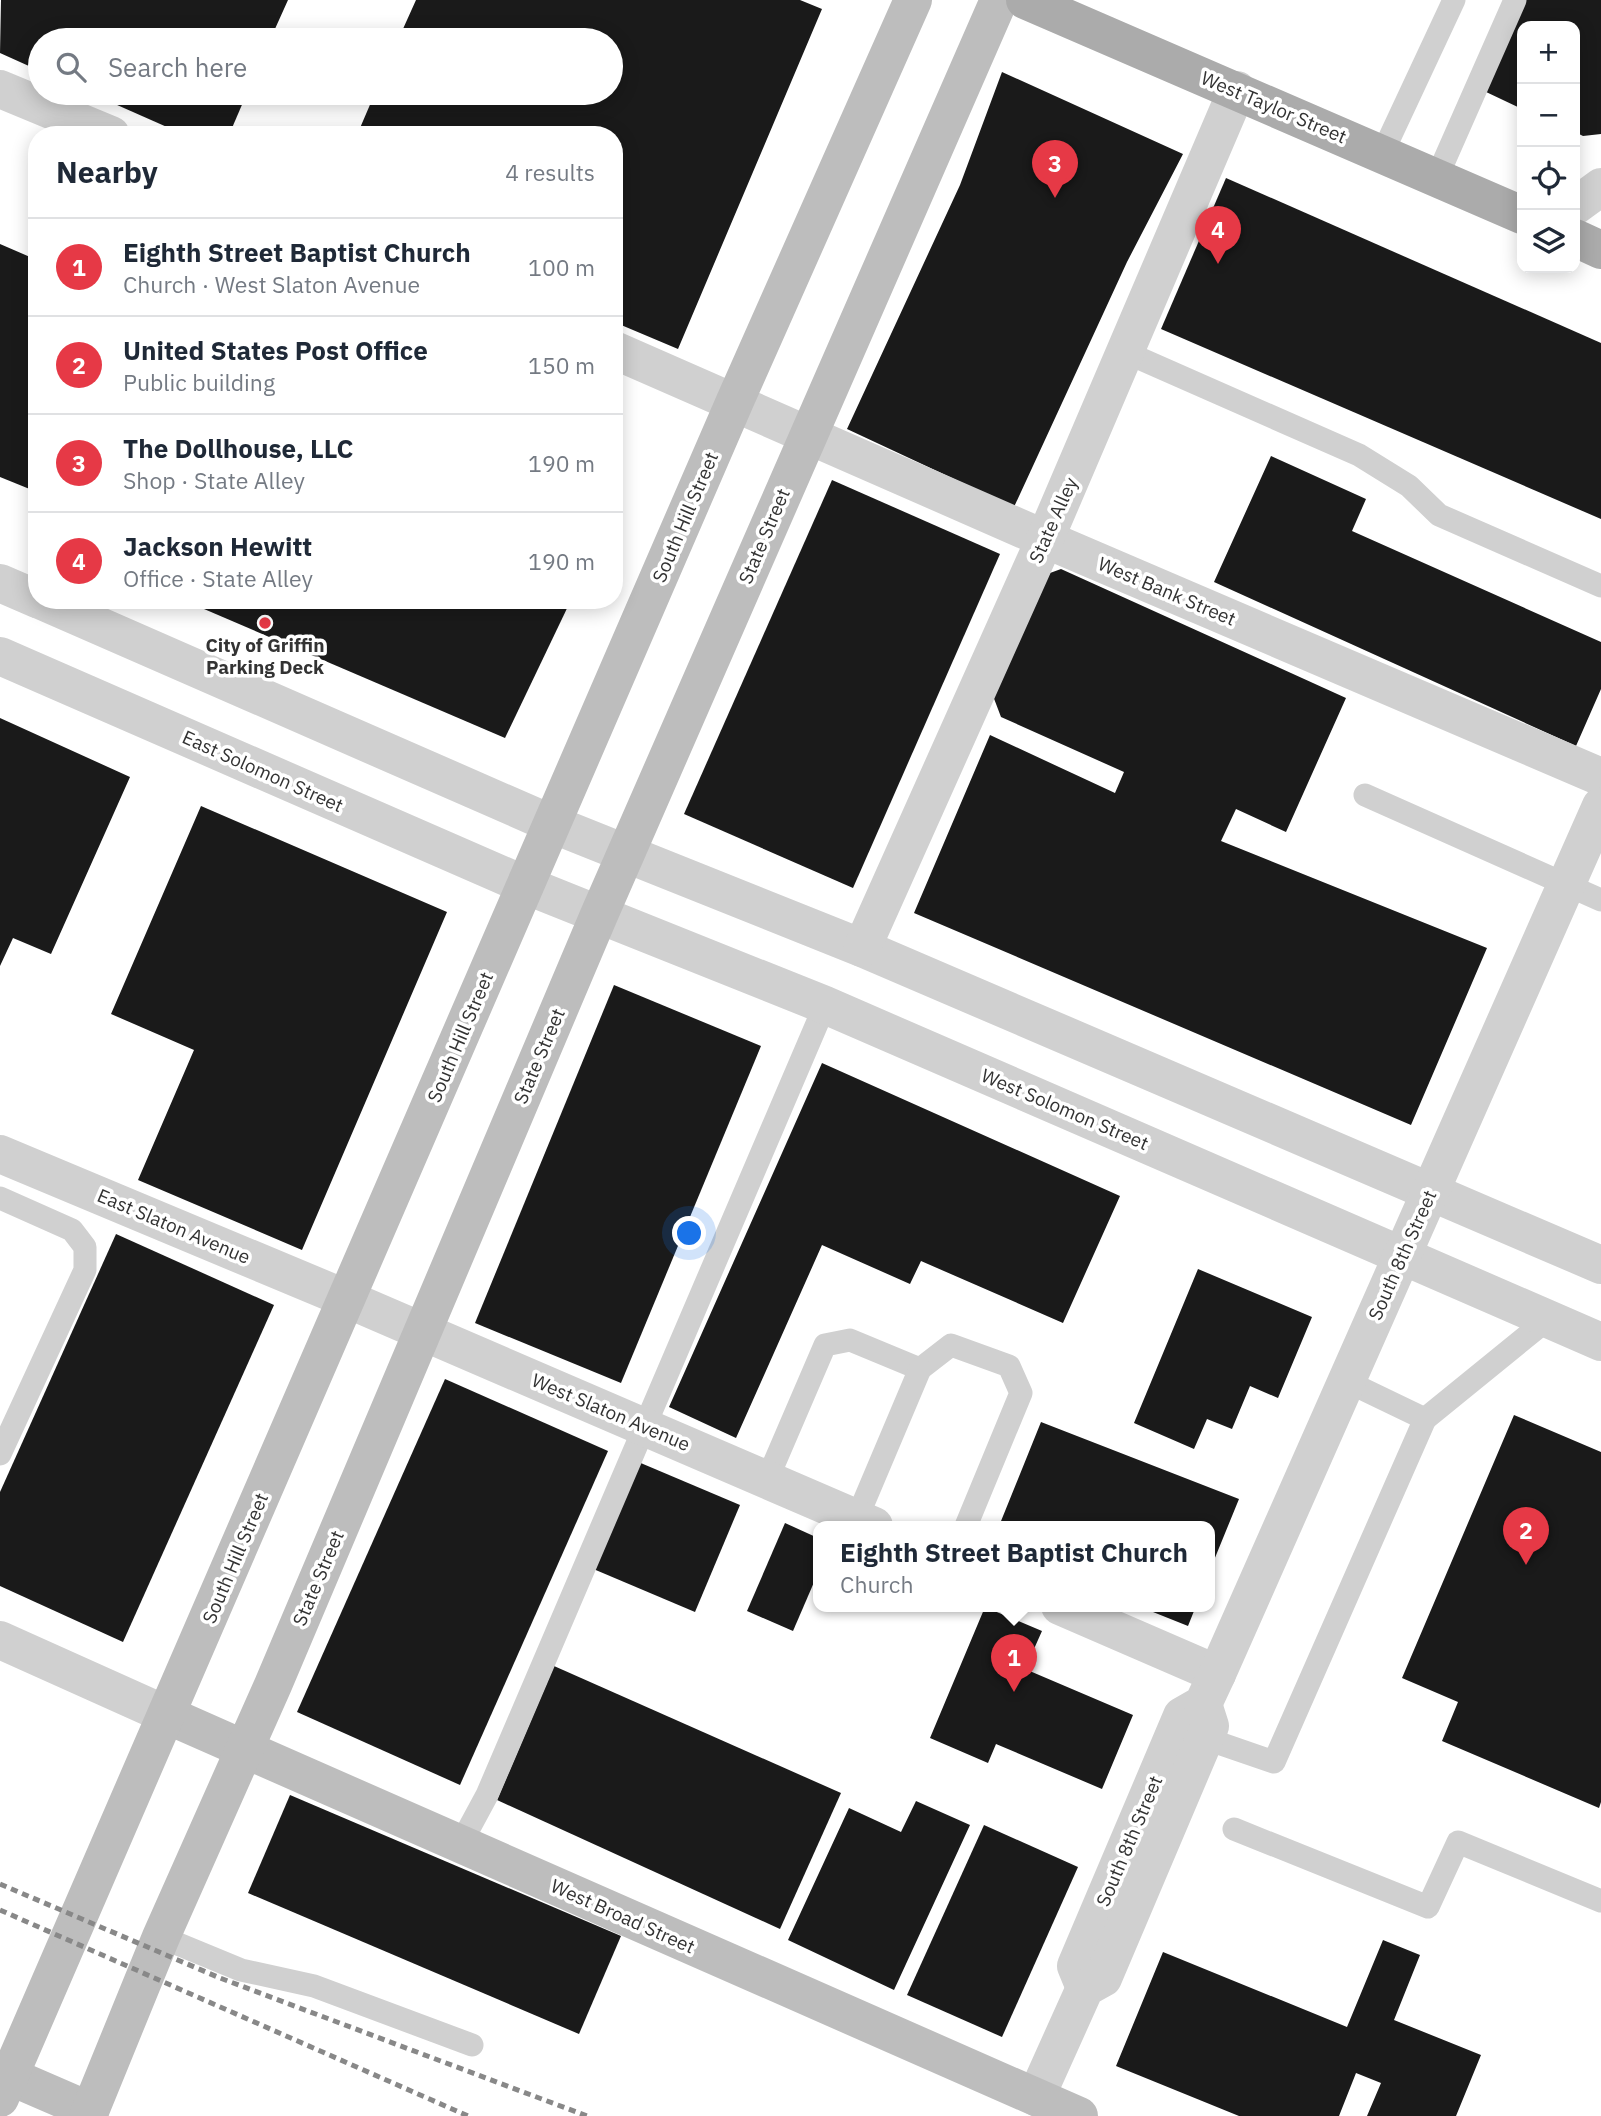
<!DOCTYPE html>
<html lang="en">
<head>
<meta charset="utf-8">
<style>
  :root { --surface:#fff; --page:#f2f2f3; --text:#1f2937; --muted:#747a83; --line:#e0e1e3; --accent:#e63946 }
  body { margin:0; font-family:"IBM Plex Sans",sans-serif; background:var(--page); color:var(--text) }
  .controls { position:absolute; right:21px; top:21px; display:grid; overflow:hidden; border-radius:14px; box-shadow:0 4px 18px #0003 }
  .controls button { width:63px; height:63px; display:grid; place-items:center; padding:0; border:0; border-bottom:2px solid var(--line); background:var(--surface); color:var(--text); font:35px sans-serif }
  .you { position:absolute; left:690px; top:1234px; width:24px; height:24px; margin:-18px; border:5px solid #fff; border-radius:50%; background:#1a73e8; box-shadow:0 0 0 10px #1a73e833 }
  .badge { display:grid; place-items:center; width:46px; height:46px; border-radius:50%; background:var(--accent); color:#fff; font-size:23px; font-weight:700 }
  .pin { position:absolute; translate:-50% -58px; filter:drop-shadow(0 2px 4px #0008) }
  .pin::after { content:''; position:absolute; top:37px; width:24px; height:21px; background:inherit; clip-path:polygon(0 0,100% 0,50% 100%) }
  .popup { position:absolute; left:813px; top:1521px; width:402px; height:91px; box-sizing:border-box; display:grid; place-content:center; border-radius:14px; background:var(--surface); filter:drop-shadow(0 2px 5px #0005); font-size:23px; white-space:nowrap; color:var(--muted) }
  .popup b { font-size:26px; color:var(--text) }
  .popup::after { content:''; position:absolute; left:50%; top:100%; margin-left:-14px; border:14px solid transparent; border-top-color:var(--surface) }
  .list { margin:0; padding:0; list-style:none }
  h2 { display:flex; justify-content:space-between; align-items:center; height:91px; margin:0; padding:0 28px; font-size:30px }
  h2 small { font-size:23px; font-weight:400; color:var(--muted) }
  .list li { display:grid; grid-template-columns:46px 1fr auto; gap:21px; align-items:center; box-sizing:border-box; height:98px; padding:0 28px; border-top:2px solid var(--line) }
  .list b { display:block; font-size:26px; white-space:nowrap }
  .list p { margin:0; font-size:23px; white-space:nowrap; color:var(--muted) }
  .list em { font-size:23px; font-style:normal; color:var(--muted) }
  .icon { flex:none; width:38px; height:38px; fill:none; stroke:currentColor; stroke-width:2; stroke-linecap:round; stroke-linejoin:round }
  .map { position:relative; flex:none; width:1601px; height:2116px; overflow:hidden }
  .search { position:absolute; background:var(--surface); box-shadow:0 4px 18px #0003; left:28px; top:28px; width:595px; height:77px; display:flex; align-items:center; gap:18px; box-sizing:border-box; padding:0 24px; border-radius:38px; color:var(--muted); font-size:26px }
  .panel { position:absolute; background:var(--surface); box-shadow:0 4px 18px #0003; left:28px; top:126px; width:595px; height:483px; border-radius:28px }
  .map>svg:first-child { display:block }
  .building { fill:#1a1a1a }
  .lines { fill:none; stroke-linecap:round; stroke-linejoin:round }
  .lane { stroke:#d0d0d0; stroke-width:23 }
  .street { stroke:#d0d0d0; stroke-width:38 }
  .secondary { stroke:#bdbdbd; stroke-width:38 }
  .primary { stroke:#ababab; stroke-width:38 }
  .rail { stroke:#888; stroke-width:5; stroke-dasharray:7 5; stroke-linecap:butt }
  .poi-dot { fill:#e63946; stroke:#fff; stroke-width:2.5 }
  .labels { text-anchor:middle; stroke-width:7; stroke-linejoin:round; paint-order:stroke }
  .street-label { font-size:19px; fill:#333; stroke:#fff }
  .poi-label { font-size:19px; font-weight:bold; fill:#333; stroke:#fff }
</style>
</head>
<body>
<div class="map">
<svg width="1601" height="2116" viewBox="0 0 1601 2116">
  <rect width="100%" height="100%" fill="#fff"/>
  <g class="building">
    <path d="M1,0H288L270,40H40V71L0,53Z"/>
    <path d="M416,0H800L822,9L678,349L614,322V135H357L375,93H611V40H398Z"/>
    <path d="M1525,0H1601V134L1583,136L1575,132V26H1522V109L1484,91Z"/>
    <path d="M1002,72L1183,154L1127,262L1014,507L847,429L960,185Z"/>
    <path d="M90,93H247L229,135H185Z"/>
    <path d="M1226,178L1601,343V519L1161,329Z"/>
    <path d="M0,244L37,260V492L0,477Z"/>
    <path d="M1271,456L1366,499L1352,531L1601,642V689L1576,746L1214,582Z"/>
    <path d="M832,480L1000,554L853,888L684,814Z"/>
    <path d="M1061,569L1346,698L1286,832L1236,809L1221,841L1487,948L1411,1125L914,913L990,735L1115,793L1124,772L1001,717L990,688L1039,577Z"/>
    <path d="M183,600H571L505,738Z"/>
    <path d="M0,718L130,777L51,954L13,938L0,966Z"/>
    <path d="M201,806L447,912L302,1250L138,1180L194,1050L111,1014Z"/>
    <path d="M614,985L761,1046L621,1383L475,1323Z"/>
    <path d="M822,1063L1120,1196L1063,1323L921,1261L910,1284L822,1245L736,1438L669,1407Z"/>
    <path d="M116,1234L274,1305L123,1642L0,1586V1492Z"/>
    <path d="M1198,1269L1312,1317L1278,1398L1250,1386L1232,1429L1207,1419L1194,1449L1134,1423Z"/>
    <path d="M445,1379L608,1451L460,1785L297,1712Z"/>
    <path d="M1514,1415L1601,1452V1802L1599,1808L1442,1741L1458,1702L1402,1678Z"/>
    <path d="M1041,1422L1239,1499L1210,1570V1526H999Z"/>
    <path d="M636,1461L740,1505L695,1612L591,1568Z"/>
    <path d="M785,1523L818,1538V1573L793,1631L747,1611Z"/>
    <path d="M1138,1606H1196L1188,1626Z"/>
    <path d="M985,1607L1042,1631L1025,1669L1133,1715L1102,1789L996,1744L988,1763L930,1738Z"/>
    <path d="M554,1666L841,1793L780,1929L497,1800Z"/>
    <path d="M290,1795L621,1936L579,2034L248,1893Z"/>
    <path d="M916,1801L970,1825L894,1990L788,1940L849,1808L901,1832Z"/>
    <path d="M984,1825L1078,1867L1002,2037L907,1995Z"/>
    <path d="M1383,1940L1420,1955L1394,2020L1481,2055L1456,2116H1367L1381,2083L1356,2073L1339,2116H1239L1116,2066L1163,1952L1347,2027Z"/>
  </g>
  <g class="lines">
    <g class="lane">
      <path d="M1382,154L1454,0"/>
      <path d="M1437,177L1515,0"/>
      <path d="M1125,352L1359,455L1409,486L1439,515L1601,586"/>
      <path d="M1365,795L1601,900"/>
      <path d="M0,1198L72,1230L85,1247V1270L0,1454"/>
      <path d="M1425,1419L1548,1319"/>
      <path d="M767,1480L825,1345L850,1340L920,1369L951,1345L1009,1366L1021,1393L966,1526"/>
      <path d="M857,1518L920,1369"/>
      <path d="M1204,1738L1274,1762L1425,1419L1346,1381"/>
      <path d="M1234,1829L1428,1907L1458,1842L1601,1901"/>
      <path d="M460,1845L487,1795L825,1005"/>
      <path d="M161,1937L241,1970L314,1986L472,2045"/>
    </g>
    <g class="street">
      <path d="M0,89L111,135"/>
      <path d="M1575,206L1601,187"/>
      <path d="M614,350L1045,539L1601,777"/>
      <path d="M0,583L37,599"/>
      <path d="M40,600L552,824L862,948L1601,1265"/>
      <path d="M0,656L525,885L825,1005L1601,1342"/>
      <path d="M862,948L1045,539L1237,90"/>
      <path d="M0,1154L347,1299L874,1526"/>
      <path d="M1060,1606L1217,1674"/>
      <path d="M0,1640L167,1715"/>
      <path d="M1085,1988L1076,1966L1182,1716L1203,1704L1217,1674L1601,806"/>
      <path d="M1036,2097L1085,1988L1103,1978L1210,1726L1203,1704"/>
    </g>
    <g class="secondary">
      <path d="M167,1715L1079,2116"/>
      <path d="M0,2072L90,2111"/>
      <path d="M0,2098L735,401L913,0"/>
      <path d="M88,2116L161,1937L273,1685L599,915L999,0"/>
    </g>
    <g class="primary">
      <path d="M1025,0L1522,215"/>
      <path d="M1575,238L1601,250"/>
    </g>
    <g class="rail">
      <path d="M0,1884L220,1978L587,2116"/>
      <path d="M0,1910L468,2116"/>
    </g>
  </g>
  <circle class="poi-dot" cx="265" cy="623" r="7"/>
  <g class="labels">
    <g class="street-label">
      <text transform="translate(1274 107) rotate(23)" y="7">West Taylor Street</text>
      <text transform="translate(685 517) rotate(-67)" y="7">South Hill Street</text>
      <text transform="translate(1053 520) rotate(-66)" y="7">State Alley</text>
      <text transform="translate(764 536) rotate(-67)" y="7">State Street</text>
      <text transform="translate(1167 591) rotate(23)" y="7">West Bank Street</text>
      <text transform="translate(263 771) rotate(24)" y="7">East Solomon Street</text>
      <text transform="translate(460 1037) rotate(-67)" y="7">South Hill Street</text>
      <text transform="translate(539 1056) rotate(-67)" y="7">State Street</text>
      <text transform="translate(1065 1109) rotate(23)" y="7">West Solomon Street</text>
      <text transform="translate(174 1226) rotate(23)" y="7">East Slaton Avenue</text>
      <text transform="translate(1402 1255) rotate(-66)" y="7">South 8th Street</text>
      <text transform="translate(611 1412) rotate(23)" y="7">West Slaton Avenue</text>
      <text transform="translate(235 1558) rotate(-67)" y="7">South Hill Street</text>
      <text transform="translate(318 1578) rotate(-67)" y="7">State Street</text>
      <text transform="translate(1129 1841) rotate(-67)" y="7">South 8th Street</text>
      <text transform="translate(623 1916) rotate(24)" y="7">West Broad Street</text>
    </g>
    <g class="poi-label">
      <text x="265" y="652">City of Griffin<tspan x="265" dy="22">Parking Deck</tspan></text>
    </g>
  </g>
</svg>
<div class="controls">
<button>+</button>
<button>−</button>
<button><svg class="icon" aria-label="locate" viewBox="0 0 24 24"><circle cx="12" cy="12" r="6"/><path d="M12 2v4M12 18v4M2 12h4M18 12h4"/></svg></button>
<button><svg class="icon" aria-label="layers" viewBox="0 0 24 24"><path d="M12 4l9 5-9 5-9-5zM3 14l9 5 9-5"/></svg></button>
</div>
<div class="you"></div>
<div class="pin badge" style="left:1014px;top:1692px">1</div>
<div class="popup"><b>Eighth Street Baptist Church</b>Church</div>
<div class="pin badge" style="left:1526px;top:1565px">2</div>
<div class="pin badge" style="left:1055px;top:198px">3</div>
<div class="pin badge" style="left:1218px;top:264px">4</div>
<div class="search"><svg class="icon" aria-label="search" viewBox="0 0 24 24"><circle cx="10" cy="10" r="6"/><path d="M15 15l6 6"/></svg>Search here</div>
<section class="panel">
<h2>Nearby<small>4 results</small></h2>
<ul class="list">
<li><span class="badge">1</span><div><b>Eighth Street Baptist Church</b><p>Church · West Slaton Avenue</p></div><em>100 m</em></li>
<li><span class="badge">2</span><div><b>United States Post Office</b><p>Public building</p></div><em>150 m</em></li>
<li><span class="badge">3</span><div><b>The Dollhouse, LLC</b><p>Shop · State Alley</p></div><em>190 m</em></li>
<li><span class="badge">4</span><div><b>Jackson Hewitt</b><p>Office · State Alley</p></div><em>190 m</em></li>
</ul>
</section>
</div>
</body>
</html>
